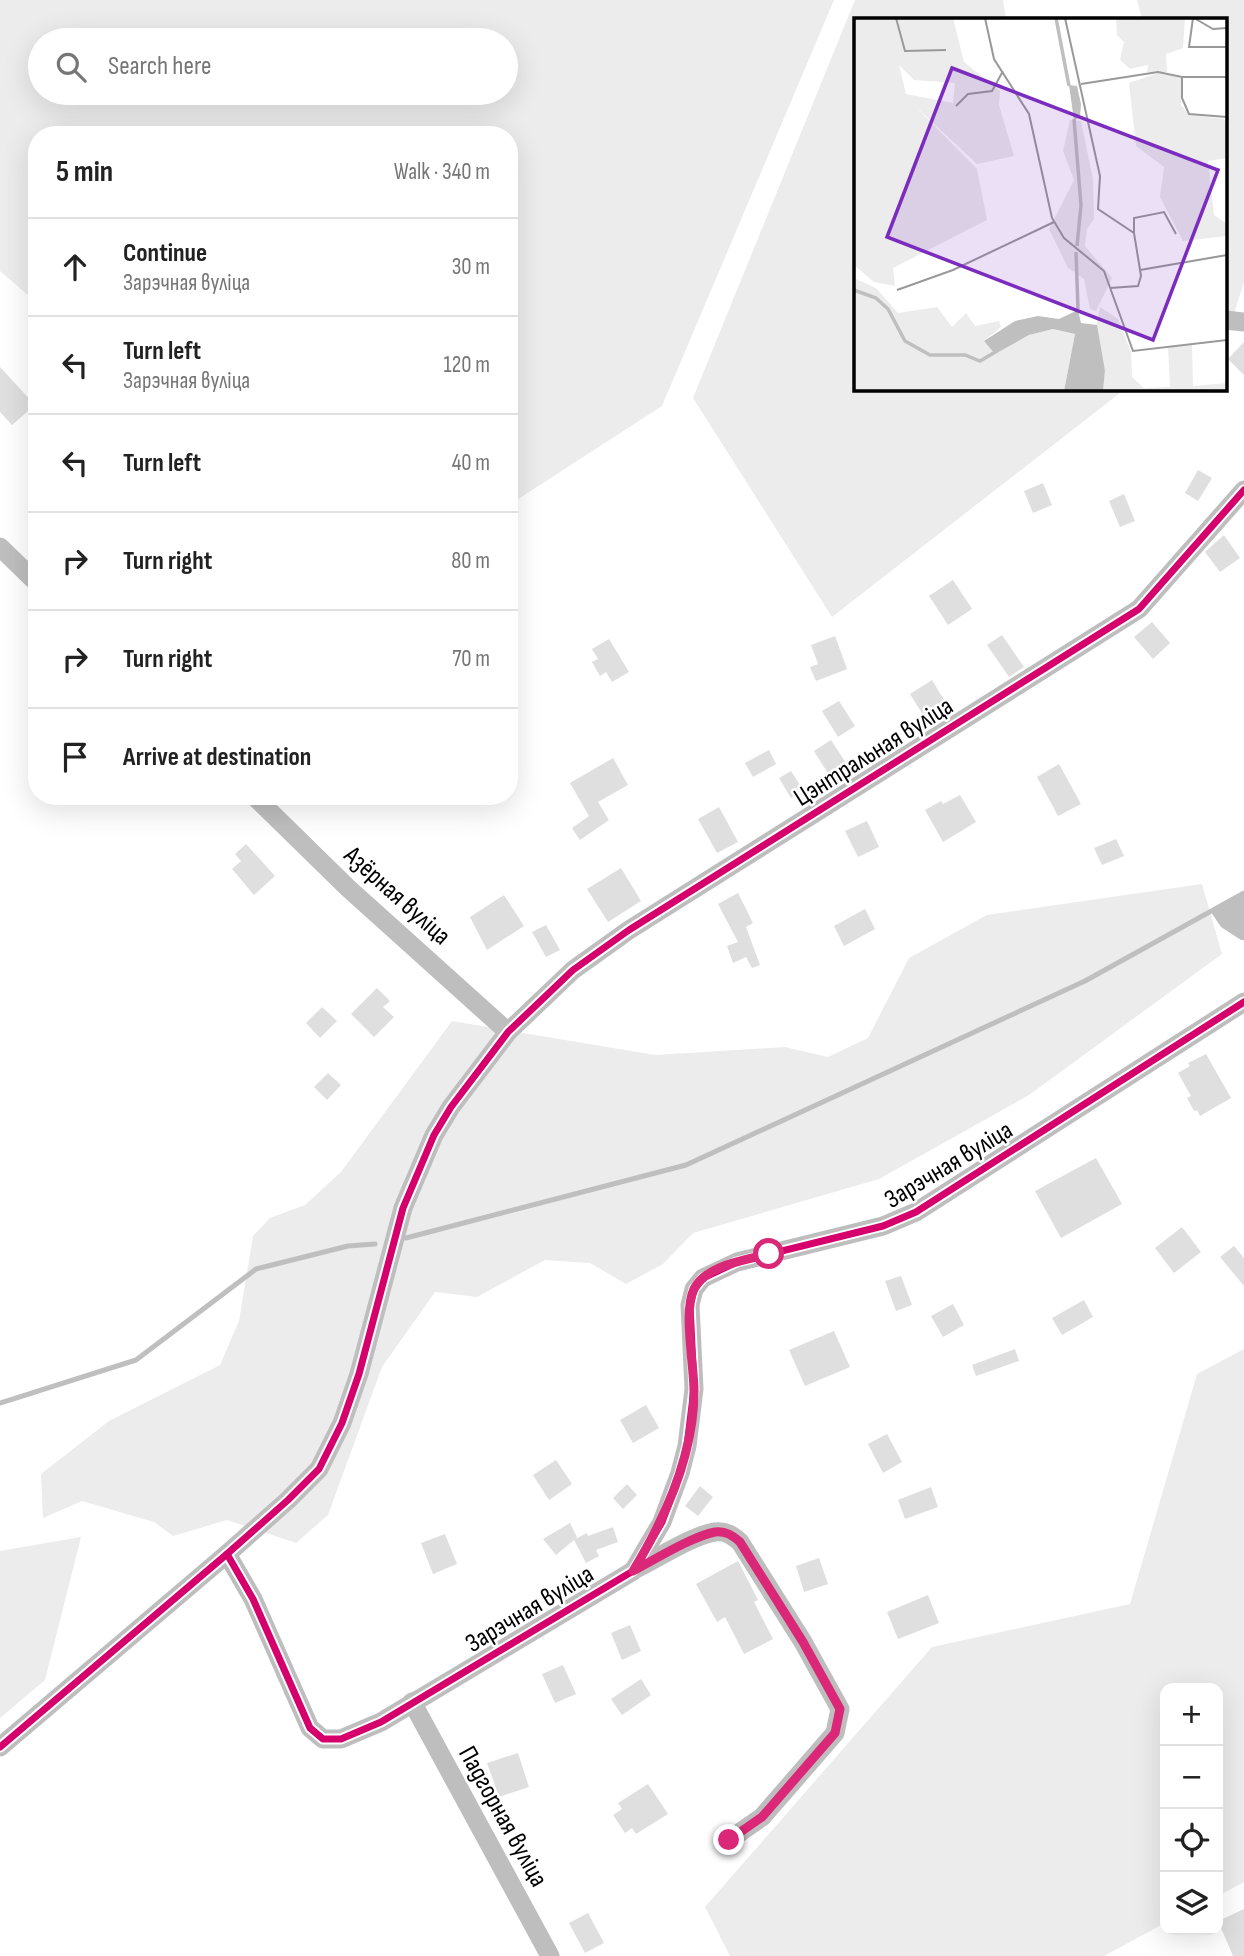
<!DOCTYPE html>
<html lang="en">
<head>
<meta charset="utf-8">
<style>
  :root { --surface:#fff; --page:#f6f6f6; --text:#222; --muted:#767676; --line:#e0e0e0 }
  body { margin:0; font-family:"Sofia Sans Condensed",sans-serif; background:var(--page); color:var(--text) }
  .controls { position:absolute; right:21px; bottom:21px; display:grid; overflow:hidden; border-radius:14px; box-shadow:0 7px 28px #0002 }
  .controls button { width:63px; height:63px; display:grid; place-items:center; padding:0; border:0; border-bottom:2px solid var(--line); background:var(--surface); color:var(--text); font:35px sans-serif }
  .stop { position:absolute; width:21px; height:21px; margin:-16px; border:5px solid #db2777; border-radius:50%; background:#fff }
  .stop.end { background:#db2777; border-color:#fff; box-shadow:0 2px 7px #0008 }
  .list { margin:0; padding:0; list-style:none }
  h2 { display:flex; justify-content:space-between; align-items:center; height:91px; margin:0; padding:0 28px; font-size:30px }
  h2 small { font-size:23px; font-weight:400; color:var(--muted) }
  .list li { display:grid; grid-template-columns:46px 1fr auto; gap:21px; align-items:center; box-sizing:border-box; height:98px; padding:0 28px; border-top:2px solid var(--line) }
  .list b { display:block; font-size:26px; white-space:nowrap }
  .list p { margin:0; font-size:23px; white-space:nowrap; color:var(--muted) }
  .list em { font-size:23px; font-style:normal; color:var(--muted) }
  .icon { flex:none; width:38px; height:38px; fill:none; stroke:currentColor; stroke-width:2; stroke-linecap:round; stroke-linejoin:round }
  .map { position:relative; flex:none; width:1244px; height:1956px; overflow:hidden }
  .search { position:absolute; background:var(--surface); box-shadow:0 7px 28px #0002; left:28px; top:28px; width:490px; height:77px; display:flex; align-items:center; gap:18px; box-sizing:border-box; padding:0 24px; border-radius:38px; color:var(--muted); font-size:26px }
  .panel { position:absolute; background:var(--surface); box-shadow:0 7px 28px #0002; left:28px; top:126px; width:490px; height:679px; border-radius:28px }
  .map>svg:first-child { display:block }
  .green { fill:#ececec; fill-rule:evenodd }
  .water { fill:#bfbfbf }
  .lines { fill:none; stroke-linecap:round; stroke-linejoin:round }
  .stream { stroke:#bfbfbf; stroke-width:5 }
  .building { fill:#dfdfdf }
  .minor { stroke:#bebebe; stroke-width:19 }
  .cycleway-casing { stroke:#fff; stroke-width:11 }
  .cycleway { stroke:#d6006c; stroke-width:7 }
  .route { stroke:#db2777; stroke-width:9 }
  .labels { text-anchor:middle; stroke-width:5; stroke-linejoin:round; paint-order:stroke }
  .street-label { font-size:26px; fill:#000; stroke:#fff }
  .inset-river { fill:none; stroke:#bfbfbf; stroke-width:3.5 }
  .inset-road { fill:none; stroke:#999; stroke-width:2 }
  .view { fill:#7b2cbf; fill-opacity:0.15; stroke:#7b2cbf; stroke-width:3.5 }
  .inset-edge { fill:none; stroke:#000; stroke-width:3.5 }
</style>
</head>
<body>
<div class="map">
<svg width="1244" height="1956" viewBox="0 0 1244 1956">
  <rect width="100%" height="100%" fill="#fff"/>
  <g class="green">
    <path d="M0,0H834L662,406L509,505V135H37V303L0,271ZM40,40H506V93H40Z"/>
    <path d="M855,0H1003L1006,19H856V388L1136,389L1120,393L832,617L693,398Z"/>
    <path d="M1137,0H1244V282L1225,343V19H1142Z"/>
    <path d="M1202,884L1222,954L1029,1095L879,1179L693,1233L663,1264L626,1284L590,1263L545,1260L477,1297L435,1292L382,1367L328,1515L296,1543L227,1520L173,1536L154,1522L82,1501L43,1518L41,1474L109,1421L220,1365L239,1321L253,1236L270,1218L305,1205L341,1172L452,1021L655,1055L785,1047L828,1057L868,1038L909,958L987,915Z"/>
    <path d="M1244,1349V1882L1218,1896V1688H1165V1923L1104,1956H730L705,1907L932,1647L1130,1604L1197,1374Z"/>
    <path d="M81,1537L45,1680L0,1718V1551Z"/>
  </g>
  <path class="water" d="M1244,893V940H1241L1221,927L1211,912Z"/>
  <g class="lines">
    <g class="stream">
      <path d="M406,1238L686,1165L1085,981L1244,893"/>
      <path d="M0,1403L136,1360L256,1269L348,1246L375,1244"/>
    </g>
  </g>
  <g class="building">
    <path d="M1244,342V375L1228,359Z"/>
    <path d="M0,367L35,405L12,425L0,412Z"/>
    <path d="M1198,470L1212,478L1198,501L1185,493Z"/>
    <path d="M1043,483L1052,505L1033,513L1024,491Z"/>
    <path d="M1124,494L1135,521L1120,527L1109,501Z"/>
    <path d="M1224,535L1240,558L1220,572L1205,552Z"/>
    <path d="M953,580L972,609L948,625L929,596Z"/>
    <path d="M1152,622L1170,643L1153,659L1134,637Z"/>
    <path d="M1002,635L1024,667L1009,677L987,645Z"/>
    <path d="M835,636L847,669L816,681L810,667L818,664L811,645Z"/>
    <path d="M609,639L629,672L612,682L606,672L600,676L592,662L598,659L592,649Z"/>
    <path d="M932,680L947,705L925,718L910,694Z"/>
    <path d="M839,701L855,726L838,737L822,711Z"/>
    <path d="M831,740L846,763L829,775L814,751Z"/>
    <path d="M769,750L776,764L753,777L745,763Z"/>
    <path d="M613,758L628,785L598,802L609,820L580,840L572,828L589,816L570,783Z"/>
    <path d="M1059,764L1081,804L1058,816L1037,777Z"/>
    <path d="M791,771L803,790L791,798L779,778Z"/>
    <path d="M960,795L976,822L943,842L925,810L941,801L943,804Z"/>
    <path d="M719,807L738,842L717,853L698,819Z"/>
    <path d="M867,821L879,847L858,857L845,831Z"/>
    <path d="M1116,839L1124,856L1102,865L1094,848Z"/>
    <path d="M246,844L275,876L254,895L232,869L241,861L235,854Z"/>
    <path d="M621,868L641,901L608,922L587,889Z"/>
    <path d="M738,893L753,923L746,927L760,965L752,968L746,957L733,963L727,946L738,942L718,904Z"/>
    <path d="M504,895L524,926L487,950L470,917Z"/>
    <path d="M865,909L875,929L844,946L834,926Z"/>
    <path d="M546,925L560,950L546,957L532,932Z"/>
    <path d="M377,988L390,1001L383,1007L394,1017L374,1037L351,1014Z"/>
    <path d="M322,1007L337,1021L320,1038L306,1023Z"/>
    <path d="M1206,1054L1231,1098L1200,1116L1197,1110L1194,1111L1187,1098L1191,1096L1178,1073L1190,1066L1188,1063Z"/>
    <path d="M328,1073L341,1085L327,1100L314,1087Z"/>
    <path d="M1096,1158L1122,1204L1061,1238L1035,1191Z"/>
    <path d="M1182,1227L1201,1252L1174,1273L1155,1248Z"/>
    <path d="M1234,1246L1244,1258V1286L1220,1257Z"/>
    <path d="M901,1276L912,1305L896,1311L885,1281Z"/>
    <path d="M1084,1300L1093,1317L1062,1335L1052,1318Z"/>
    <path d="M953,1304L964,1325L943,1337L931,1316Z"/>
    <path d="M834,1331L850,1367L805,1386L789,1350Z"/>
    <path d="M1015,1349L1019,1361L976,1376L972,1365Z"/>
    <path d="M646,1405L659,1428L633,1443L620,1420Z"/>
    <path d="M887,1434L902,1462L883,1473L868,1444Z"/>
    <path d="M556,1460L572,1484L549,1500L533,1475Z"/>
    <path d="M627,1484L637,1495L623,1509L613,1498Z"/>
    <path d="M700,1486L713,1497L698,1516L685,1506Z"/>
    <path d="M931,1487L938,1507L905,1519L898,1500Z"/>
    <path d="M570,1523L577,1537L575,1539L587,1533L588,1536L613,1527L618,1542L596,1550L599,1556L586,1563L574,1540L556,1555L543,1539Z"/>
    <path d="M445,1534L457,1564L433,1574L421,1543Z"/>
    <path d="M819,1558L828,1584L804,1592L796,1566Z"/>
    <path d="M738,1561L758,1600L754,1602L773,1639L744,1654L725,1617L717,1622L696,1584Z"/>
    <path d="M928,1595L939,1623L898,1639L887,1612Z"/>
    <path d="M630,1625L641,1651L622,1660L611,1633Z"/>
    <path d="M563,1665L576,1694L555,1703L542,1674Z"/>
    <path d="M641,1679L651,1695L622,1715L611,1699Z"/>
    <path d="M518,1753L529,1787L499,1797L487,1763Z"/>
    <path d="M648,1784L668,1814L636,1834L632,1828L625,1833L613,1815L622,1809L618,1803Z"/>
    <path d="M1244,1909V1956H1233L1218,1921Z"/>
    <path d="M588,1913L604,1943L585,1953L569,1923Z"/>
  </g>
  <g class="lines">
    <g class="minor">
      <path d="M1225,320L1244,322"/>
      <path d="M0,547L37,583"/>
      <path d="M254,796L348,888L508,1032"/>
      <path d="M227,1554L253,1599L310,1728L323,1739H341L381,1722L633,1571L662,1522L680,1473L687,1446L694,1389L690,1305L694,1289L703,1278L737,1262L883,1226L916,1212L1244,1002"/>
      <path d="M634,1570C655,1560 693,1535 715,1532C726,1531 732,1535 740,1542L803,1642L840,1709L835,1733L762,1817L729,1840"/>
      <path d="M412,1702L550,1956"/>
      <path d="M0,1747L227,1554L288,1500L319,1469L342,1423L359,1374L403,1208L434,1135L451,1107L508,1032L573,970L629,930L1139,609L1244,490"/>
    </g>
    <defs>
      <g id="cycleway">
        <path d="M227,1554L253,1599L310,1728L323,1739H341L381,1722L633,1571L662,1522L680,1473L687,1446L694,1389L690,1305L694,1289L703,1278L737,1262L883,1226L916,1212L1244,1002"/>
        <path d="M0,1747L227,1554L288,1500L319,1469L342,1423L359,1374L403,1208L434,1135L451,1107L508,1032L573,970L629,930L1139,609L1244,490"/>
      </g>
    </defs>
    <use href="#cycleway" class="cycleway-casing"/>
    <use href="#cycleway" class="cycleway"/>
  </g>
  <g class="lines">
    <path class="route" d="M729,1840L762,1817L835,1733L840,1709L803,1642L740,1542C732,1535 726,1531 715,1532C693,1536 654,1560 633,1571C666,1517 694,1455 694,1391C694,1364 683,1312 694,1289C706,1265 746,1260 769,1254"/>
  </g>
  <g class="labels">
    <g class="street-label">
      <text transform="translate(873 751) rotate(-32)" y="9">Цэнтральная вуліца</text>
      <text transform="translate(398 895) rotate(42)" y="9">Азёрная вуліца</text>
      <text transform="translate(948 1164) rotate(-31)" y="9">Зарэчная вуліца</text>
      <text transform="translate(529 1608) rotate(-31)" y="9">Зарэчная вуліца</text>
      <text transform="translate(504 1816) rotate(61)" y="9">Падгорная вуліца</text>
    </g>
  </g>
  <g transform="translate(854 18)">
    <rect width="373" height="373" fill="#fff"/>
    <path d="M0,0H99L110,44L146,73L145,87L160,138L123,146L60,87L123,151L133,202L39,250L41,268L20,264L0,247ZM45,47L60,62L101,65L99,85L52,76ZM262,0H331L329,30L312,36L313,54H293L294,47L276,51L266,42L270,24L263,17ZM304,55L327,60V87L335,97L370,101L373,106V140L354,143L360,197L373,206V218L329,223L306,179L310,149L282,128L275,65ZM216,102L227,103L239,161L240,201L233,211L231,228L258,260L242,293L236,291L230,261L214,250L195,211L220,162L209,133ZM0,260L22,270L44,295L83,289L98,309L112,295L121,308L145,303L147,309L130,323L141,336L175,317L199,311L221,316L210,373H0ZM246,289L264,301L277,334L278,359L290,370L316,369L314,329L338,327L339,368L373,365V373H249L251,353L241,314Z" fill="#ececec" fill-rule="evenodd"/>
    <path d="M215,67L223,68L227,86L226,99L220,102ZM224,292L227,305L243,307L251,353L249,373H210L221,316L199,311L175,317L141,336L130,323L161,303L184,298L205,301Z" fill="#bfbfbf"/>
    <path class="inset-river" d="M202,0L215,68M220,101L227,187L223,228M222,234L224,291M0,272L22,280L34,291L51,323L76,337H111L126,343L143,333"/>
    <path class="inset-road" d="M42,0L51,33L92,32M131,0L140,41L175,96L198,200L210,220L250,253L279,333L373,322M211,0L246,158L244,191L280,215L287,258L284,268L256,270M339,0L335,29H373M340,0L359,11L373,10M328,59V80L335,96L373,99M227,66L304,54L328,59H373M102,88L114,76L138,73L149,53M280,215V200L310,194L322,216M286,252L373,237M43,272L99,252L200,204"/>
    <path class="view" d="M98,50L364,152L299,322L33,219Z"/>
    <rect width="373" height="373" class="inset-edge"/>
  </g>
</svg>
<div class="controls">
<button>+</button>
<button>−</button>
<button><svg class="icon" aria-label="locate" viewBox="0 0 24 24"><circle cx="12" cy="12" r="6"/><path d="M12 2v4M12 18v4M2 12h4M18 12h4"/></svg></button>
<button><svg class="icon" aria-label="layers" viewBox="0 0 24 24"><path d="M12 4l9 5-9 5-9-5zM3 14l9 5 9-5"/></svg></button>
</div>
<div class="stop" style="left:769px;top:1254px"></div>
<div class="stop end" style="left:729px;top:1840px"></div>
<div class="search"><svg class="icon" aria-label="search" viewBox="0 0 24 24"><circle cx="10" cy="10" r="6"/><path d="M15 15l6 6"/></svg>Search here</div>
<section class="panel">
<h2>5 min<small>Walk · 340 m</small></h2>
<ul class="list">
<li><svg class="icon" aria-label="ahead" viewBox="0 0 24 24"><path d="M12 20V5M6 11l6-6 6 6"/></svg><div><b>Continue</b><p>Зарэчная вуліца</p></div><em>30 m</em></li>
<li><svg class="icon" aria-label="left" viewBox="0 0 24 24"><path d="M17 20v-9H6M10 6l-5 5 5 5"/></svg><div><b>Turn left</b><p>Зарэчная вуліца</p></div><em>120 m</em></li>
<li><svg class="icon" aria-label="left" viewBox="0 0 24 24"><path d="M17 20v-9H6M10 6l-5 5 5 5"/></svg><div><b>Turn left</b></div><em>40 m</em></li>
<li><svg class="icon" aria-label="right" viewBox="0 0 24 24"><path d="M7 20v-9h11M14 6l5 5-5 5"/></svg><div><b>Turn right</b></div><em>80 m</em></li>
<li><svg class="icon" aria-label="right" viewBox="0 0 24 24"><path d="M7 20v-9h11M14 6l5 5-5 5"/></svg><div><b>Turn right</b></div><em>70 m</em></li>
<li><svg class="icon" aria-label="arrive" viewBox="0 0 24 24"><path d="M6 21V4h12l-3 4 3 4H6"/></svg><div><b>Arrive at destination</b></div></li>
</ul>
</section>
</div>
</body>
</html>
